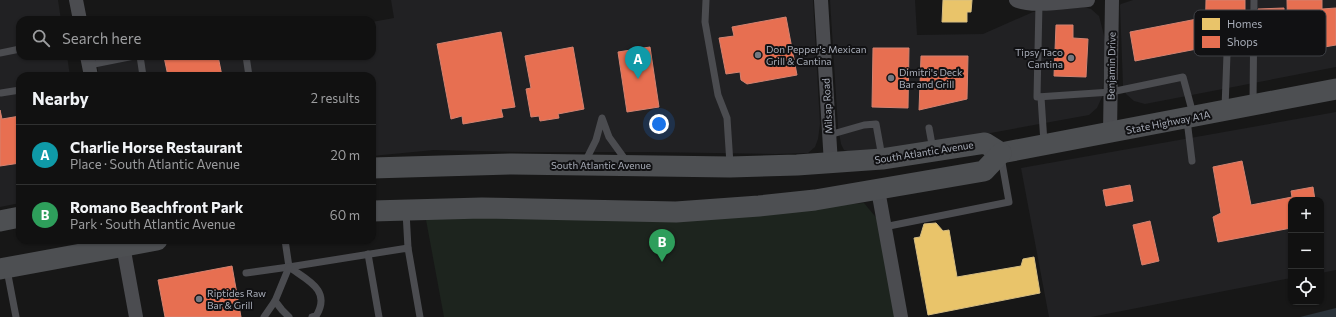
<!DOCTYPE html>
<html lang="en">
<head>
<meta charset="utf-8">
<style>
  :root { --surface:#111; --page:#1a1a1a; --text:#f1f3f6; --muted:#9c9d9f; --line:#303131; --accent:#d93025 }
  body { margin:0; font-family:Commissioner,sans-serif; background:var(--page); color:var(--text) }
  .controls { position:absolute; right:12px; bottom:12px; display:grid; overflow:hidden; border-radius:8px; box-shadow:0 1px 3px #0004 }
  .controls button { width:36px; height:36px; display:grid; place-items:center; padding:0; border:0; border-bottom:1px solid var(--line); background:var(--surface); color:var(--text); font:20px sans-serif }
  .you { position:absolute; left:659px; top:124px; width:14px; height:14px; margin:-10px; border:3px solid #fff; border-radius:50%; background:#1a73e8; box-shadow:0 0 0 6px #1a73e833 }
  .badge { display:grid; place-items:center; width:26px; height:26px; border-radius:50%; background:var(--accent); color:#fff; font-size:13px; font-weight:700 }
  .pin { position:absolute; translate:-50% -33px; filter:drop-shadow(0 1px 2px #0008) }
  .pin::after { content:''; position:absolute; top:21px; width:14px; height:12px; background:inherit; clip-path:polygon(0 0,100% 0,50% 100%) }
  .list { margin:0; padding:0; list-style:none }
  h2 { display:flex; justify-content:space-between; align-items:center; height:52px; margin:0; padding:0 16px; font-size:17px }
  h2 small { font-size:13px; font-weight:400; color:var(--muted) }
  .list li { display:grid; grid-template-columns:26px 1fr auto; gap:12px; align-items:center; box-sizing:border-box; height:60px; padding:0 16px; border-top:1px solid var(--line) }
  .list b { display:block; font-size:15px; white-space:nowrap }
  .list p { margin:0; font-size:13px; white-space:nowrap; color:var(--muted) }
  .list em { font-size:13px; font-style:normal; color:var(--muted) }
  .icon { flex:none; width:22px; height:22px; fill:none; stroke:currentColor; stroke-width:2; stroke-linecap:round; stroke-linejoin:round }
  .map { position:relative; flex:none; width:1336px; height:317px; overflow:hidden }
  .search { position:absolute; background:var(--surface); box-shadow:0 1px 3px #0004; left:16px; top:16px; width:360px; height:44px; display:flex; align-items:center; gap:10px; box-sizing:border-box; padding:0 14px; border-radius:12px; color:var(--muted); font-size:15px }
  .panel { position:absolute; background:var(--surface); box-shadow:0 1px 3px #0004; left:16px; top:72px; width:360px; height:172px; border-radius:12px }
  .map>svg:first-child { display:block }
  .built { fill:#212123 }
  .green { fill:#1d241e }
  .water { fill:#2a3239 }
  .homes { fill:#e9c46a; stroke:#d6bd81 }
  .shops { fill:#e76f51; stroke:#d48270 }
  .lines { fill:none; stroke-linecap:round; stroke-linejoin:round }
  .service { stroke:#4b4c50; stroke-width:7 }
  .minor { stroke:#4b4c50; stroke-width:14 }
  .primary { stroke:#4d4f52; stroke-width:21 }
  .poi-dot { fill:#757880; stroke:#111113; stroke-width:1.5 }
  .labels { text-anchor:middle; stroke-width:4; stroke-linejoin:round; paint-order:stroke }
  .poi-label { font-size:10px; fill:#a8adb8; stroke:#111113; text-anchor:start }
  .street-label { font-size:10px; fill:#a8adb8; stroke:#111113 }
  .key { fill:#111113; stroke:#3e4045; stroke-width:1 }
  .key-label { font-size:11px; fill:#a8adb8 }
</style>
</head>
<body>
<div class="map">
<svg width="1336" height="317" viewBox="0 0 1336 317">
  <rect width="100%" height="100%" fill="#171717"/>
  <g class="built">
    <path d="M0,0H58L61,20H20V56H67L70,76H20V203L0,207Z"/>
    <path d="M391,0H813L820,124L818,139L815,147L808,153L776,154L646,152H525L434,150L372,156V76H99L97,65L152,56H372V22L394,18Z"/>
    <path d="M830,0H915L917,35L983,34L1033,12L1081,6L1091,9L1099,16L1106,43L1102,97L1097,108L1089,115L974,136L875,151L850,152L844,150L841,144L838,127Z"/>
    <path d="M1133,0H1336V67L1145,104L1134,101L1126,94L1123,86L1120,5L1121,4Z"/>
    <path d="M1336,112V270L1321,273V200H1291V278L1091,317H1049L1021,168Z"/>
  </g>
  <path class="green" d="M864,203L884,227L901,317H444L424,209L811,208Z"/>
  <path class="water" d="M1336,308V317H1300Z"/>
  <g class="homes">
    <path d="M943,0H972L971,12H967V22H942Z"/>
    <path d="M936,223L943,231L949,230L957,277L1021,266L1023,259L1034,257L1040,293L928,315L914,238L920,237L924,224Z"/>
  </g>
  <g class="shops">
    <path d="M1206,0H1245V46H1205Z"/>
    <path d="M1287,0H1322V9L1336,8V45L1295,52L1288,44Z"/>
    <path d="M1284,8V36L1258,39V9Z"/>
    <path d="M786,17L797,75L747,84L741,80L740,72L726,74L719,38L734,36L732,27Z"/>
    <path d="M1197,19L1202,48L1135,61L1130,32Z"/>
    <path d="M1056,25H1073V38L1088,39L1086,77L1054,76Z"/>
    <path d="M501,32L515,107L501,109L503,117L463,124L462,116L451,119L437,44Z"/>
    <path d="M573,47L584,109L558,114L559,118L540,121L539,116L531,117L526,89L531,88L525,56Z"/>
    <path d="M650,47L659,107L627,112L618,52Z"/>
    <path d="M873,48H909L908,108L872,107Z"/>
    <path d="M170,56H218L222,76H168L164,57Z"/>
    <path d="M921,56H968L967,99L919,110Z"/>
    <path d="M0,110L2,119L20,116V163L0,166Z"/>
    <path d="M1242,161L1251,205L1292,197L1291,191L1313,187L1315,200H1291V228L1218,242L1213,217L1221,213L1213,167Z"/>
    <path d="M1130,185L1133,201L1106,206L1103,190Z"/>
    <path d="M1150,221L1159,261L1142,265L1133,225Z"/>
    <path d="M232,266L241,317H165L158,280Z"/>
  </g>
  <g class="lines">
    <g class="service">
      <path d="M706,0L705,22L718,95L727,118L730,164"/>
      <path d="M1039,4L1037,97L1111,92L1183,77L1193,114"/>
      <path d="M0,53L20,49"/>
      <path d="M140,56L143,76"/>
      <path d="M246,56L249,76"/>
      <path d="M89,65L134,56"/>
      <path d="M1,93L20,90"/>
      <path d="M1041,97L1044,143"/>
      <path d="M1253,104L1254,0"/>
      <path d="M1225,108L1227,54"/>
      <path d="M1187,120L1192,161"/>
      <path d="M929,128L933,150"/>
      <path d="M829,135L864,125L876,124L882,157"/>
      <path d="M585,162L596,140L602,118L609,137L627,162"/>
      <path d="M406,212L408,248"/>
      <path d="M884,227L1009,202L1001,157"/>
      <path d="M285,240L289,267L408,248L420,317"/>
      <path d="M368,254L379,317"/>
      <path d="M7,270L16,317"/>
      <path d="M246,273L289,267C307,280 332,290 316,316L312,317"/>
      <path d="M275,301L282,310L289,317"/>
      <path d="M264,317L275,301L289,267"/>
    </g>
    <g class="minor">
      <path d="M76,0L80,20"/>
      <path d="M821,0L831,164"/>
      <path d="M1016,0C1031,8 1069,1 1088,0"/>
      <path d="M87,56L91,76"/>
      <path d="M1110,133L1112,0"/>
      <path d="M878,190L901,317"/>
      <path d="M122,240L136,317"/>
    </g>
    <g class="primary">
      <path d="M1001,153L1336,89"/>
      <path d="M372,168L512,164L730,167L797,165L882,159L985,143L1001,153"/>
      <path d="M372,211L482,208L676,212L759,206L815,200L984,171L1001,153"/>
      <path d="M0,221L20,217"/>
      <path d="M0,269L157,240"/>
    </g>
  </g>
  <g class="poi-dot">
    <circle cx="758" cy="55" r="4"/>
    <circle cx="1071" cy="58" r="4"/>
    <circle cx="891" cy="78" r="4"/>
    <circle cx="199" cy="299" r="4"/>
  </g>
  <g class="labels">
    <g class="poi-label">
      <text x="766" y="53">Don Pepper's Mexican<tspan x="766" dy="12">Grill &amp; Cantina</tspan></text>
      <text x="1063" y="56" text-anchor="end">Tipsy Taco<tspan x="1063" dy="12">Cantina</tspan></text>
      <text x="899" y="76">Dimitri's Deck<tspan x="899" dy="12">Bar and Grill</tspan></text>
      <text x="207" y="297">Riptides Raw<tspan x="207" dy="12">Bar &amp; Grill</tspan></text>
    </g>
    <g class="street-label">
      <text transform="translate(1111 66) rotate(-89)" y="4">Benjamin Drive</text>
      <text transform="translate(827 106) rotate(-93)" y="4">Milsap Road</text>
      <text transform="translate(1168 122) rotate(-11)" y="4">State Highway A1A</text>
      <text transform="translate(924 152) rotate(-9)" y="4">South Atlantic Avenue</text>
      <text x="601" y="169">South Atlantic Avenue</text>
    </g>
  </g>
  <rect x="1194" y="10" width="132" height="46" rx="6" class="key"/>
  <rect x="1202" y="18" width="18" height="12" fill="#e9c46a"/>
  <rect x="1202" y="36" width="18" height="12" fill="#e76f51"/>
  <g class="key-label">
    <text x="1227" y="28">Homes</text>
    <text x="1227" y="46">Shops</text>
  </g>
</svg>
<div class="controls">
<button>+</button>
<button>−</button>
<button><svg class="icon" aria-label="locate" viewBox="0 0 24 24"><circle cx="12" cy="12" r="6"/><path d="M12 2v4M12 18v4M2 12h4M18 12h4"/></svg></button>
</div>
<div class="you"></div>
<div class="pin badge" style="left:638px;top:79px;background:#0f9aa8">A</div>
<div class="pin badge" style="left:662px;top:262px;background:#2e9e5b">B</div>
<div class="search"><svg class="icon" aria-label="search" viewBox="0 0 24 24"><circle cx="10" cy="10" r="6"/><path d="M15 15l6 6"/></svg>Search here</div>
<section class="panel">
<h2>Nearby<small>2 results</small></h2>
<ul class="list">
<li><span class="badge" style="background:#0f9aa8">A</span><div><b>Charlie Horse Restaurant</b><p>Place · South Atlantic Avenue</p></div><em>20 m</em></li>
<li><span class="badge" style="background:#2e9e5b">B</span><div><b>Romano Beachfront Park</b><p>Park · South Atlantic Avenue</p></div><em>60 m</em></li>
</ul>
</section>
</div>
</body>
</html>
